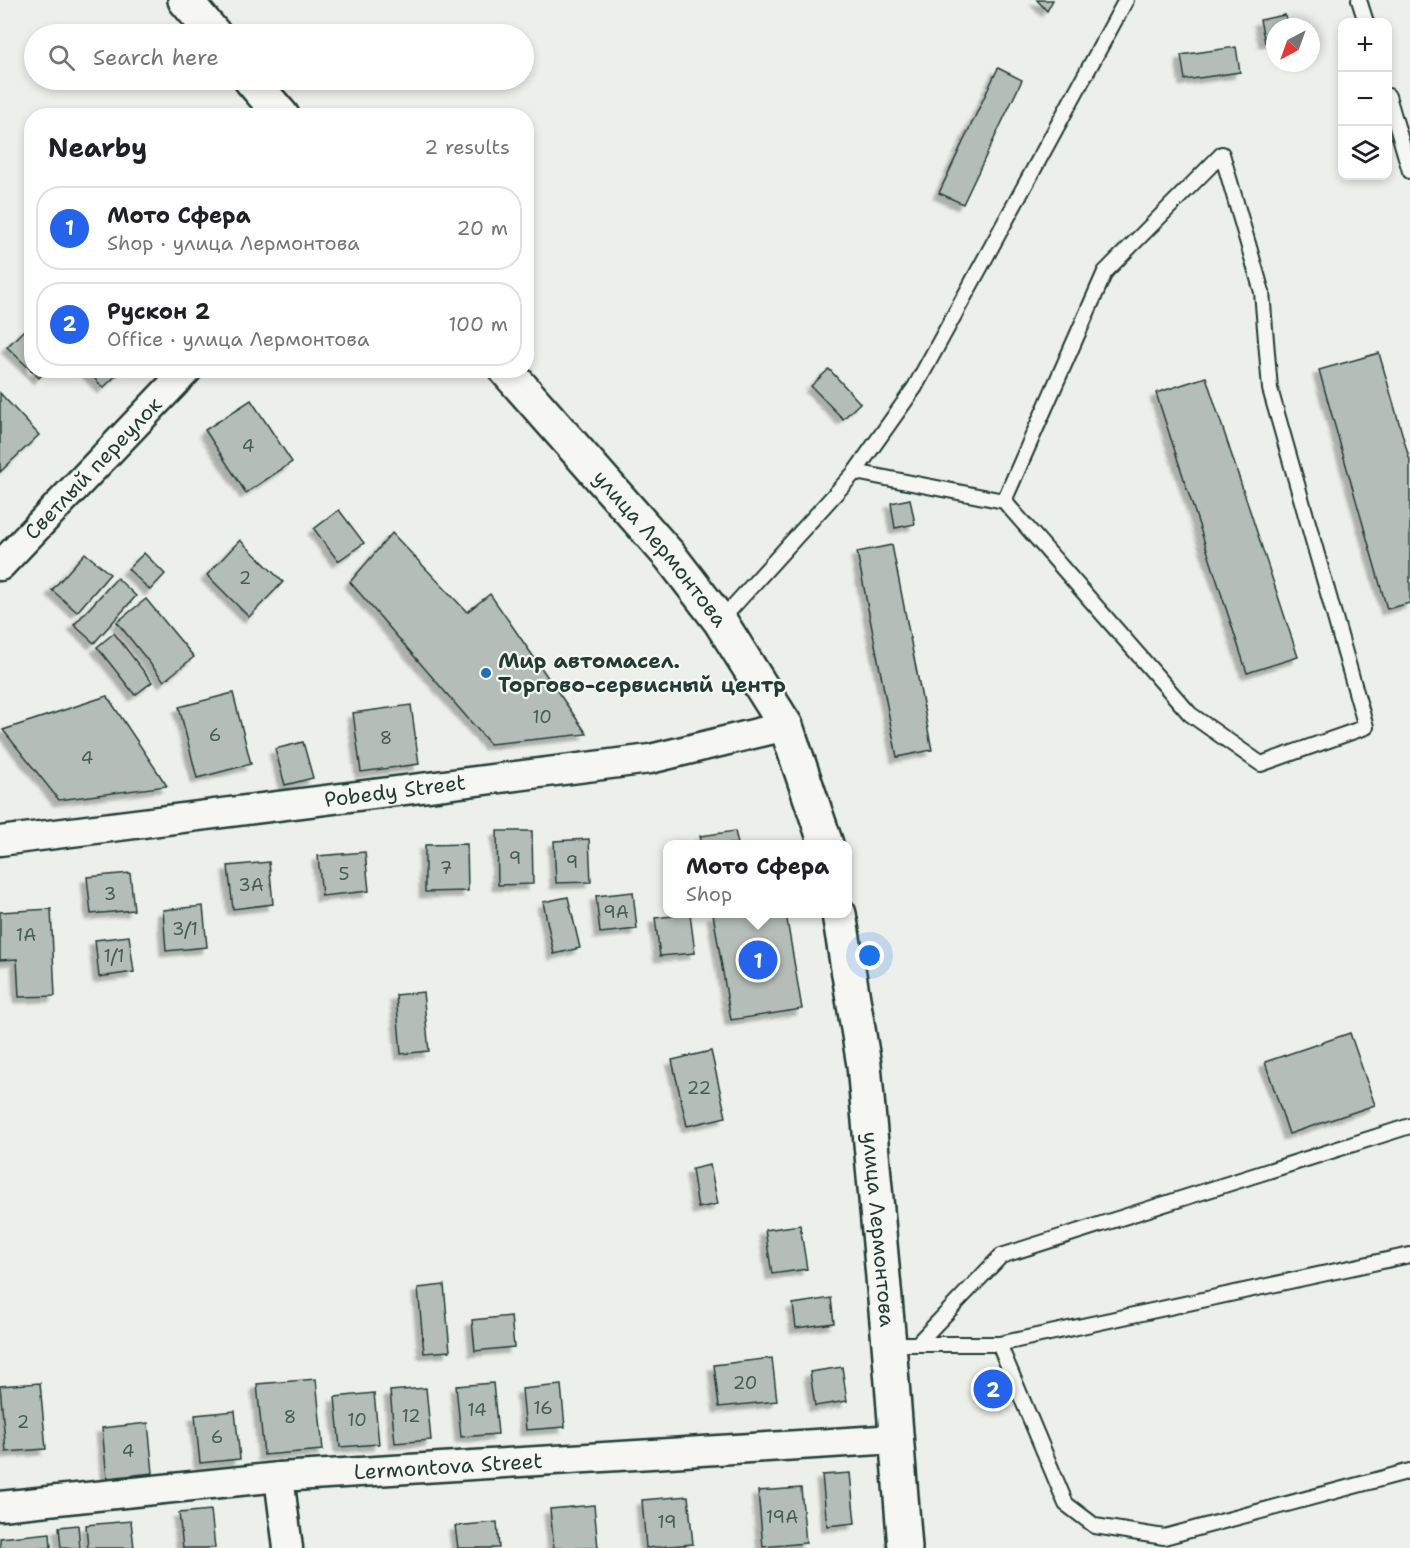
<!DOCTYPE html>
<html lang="en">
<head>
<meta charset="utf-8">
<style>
  :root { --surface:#fff; --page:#f6f6f6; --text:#202124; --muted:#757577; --line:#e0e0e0; --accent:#2563eb }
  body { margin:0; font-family:"Shantell Sans",sans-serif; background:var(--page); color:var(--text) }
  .controls { position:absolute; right:18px; top:18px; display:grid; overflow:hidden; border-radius:12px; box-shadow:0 3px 9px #0003 }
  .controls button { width:54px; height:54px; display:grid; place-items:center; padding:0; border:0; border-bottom:2px solid var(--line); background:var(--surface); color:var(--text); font:30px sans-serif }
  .compass { position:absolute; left:1266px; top:18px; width:54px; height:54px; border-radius:50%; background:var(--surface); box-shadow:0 3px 9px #0003; rotate:221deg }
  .you { position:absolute; left:870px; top:956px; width:21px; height:21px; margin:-15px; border:4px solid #fff; border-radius:50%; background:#1a73e8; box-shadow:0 0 0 9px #1a73e833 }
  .badge { display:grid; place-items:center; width:39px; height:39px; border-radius:50%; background:var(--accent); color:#fff; font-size:20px; font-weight:700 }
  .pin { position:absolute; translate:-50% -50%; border:3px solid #fff; box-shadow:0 2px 6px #0006 }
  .popup { position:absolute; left:663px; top:840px; width:189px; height:78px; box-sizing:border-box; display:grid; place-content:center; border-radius:12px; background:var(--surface); filter:drop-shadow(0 2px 4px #0005); font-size:20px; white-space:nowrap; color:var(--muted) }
  .popup b { font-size:22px; color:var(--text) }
  .popup::after { content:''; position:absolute; left:50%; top:100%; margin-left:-12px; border:12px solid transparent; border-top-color:var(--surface) }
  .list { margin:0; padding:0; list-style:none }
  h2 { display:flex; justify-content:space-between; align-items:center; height:78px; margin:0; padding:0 24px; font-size:26px }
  h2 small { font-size:20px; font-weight:400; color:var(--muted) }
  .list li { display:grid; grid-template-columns:39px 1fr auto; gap:18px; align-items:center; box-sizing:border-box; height:84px; margin:0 12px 12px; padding:0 12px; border:2px solid var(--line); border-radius:24px }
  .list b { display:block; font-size:22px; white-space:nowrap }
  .list p { margin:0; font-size:20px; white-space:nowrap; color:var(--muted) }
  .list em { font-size:20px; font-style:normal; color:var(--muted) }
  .icon { flex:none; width:33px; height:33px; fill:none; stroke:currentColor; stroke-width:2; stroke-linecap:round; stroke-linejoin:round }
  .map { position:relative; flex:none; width:1410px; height:1548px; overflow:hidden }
  .search { position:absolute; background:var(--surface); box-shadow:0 3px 9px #0003; left:24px; top:24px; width:510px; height:66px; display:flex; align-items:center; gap:15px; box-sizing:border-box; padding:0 21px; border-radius:33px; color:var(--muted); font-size:22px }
  .panel { position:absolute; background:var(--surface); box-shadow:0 3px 9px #0003; left:24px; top:108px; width:510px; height:270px; border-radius:24px }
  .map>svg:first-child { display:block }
  .building { fill:#b4bdb8; stroke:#1f3d34; stroke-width:1.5; filter:url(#shadow) }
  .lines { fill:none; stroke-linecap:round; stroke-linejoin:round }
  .service-casing { stroke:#1f3d34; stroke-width:18 }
  .minor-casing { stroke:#1f3d34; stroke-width:33 }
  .primary-casing { stroke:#1f3d34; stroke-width:38 }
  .service { stroke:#f6f6f2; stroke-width:14 }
  .minor { stroke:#f6f6f2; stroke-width:28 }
  .primary { stroke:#f6f6f2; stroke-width:33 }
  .poi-dot { fill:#1f6fb2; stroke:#f6f6f2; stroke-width:2 }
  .labels { text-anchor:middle; stroke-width:4.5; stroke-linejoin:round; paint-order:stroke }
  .number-label { font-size:18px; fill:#445d55 }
  .street-label { font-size:21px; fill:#1f3d34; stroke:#f6f6f2 }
  .poi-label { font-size:21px; font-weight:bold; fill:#1f3d34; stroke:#f6f6f2; text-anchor:start }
</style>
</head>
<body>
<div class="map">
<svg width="1410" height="1548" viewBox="0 0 1410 1548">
  <defs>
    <filter id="shadow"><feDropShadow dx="-5.5" dy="5.5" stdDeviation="1.5" flood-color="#0004"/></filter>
  </defs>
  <rect width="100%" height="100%" fill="#edefea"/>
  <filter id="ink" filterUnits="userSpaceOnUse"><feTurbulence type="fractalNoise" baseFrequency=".0167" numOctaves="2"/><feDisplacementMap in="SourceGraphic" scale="12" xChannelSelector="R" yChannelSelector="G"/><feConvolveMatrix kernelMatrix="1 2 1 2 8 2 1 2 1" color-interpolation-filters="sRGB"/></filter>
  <g filter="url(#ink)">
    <g class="building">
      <path d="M1037,0H1053L1047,11Z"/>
      <path d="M1285,15L1288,27H1275V39L1265,42L1260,20Z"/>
      <path d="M1236,47L1240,72L1185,80L1181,55Z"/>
      <path d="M998,68L1022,80L963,204L939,193Z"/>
      <path d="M26,328L32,333V370H46L39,378L7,347Z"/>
      <path d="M1379,353L1410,461V603L1387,609L1319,370Z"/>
      <path d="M829,369L860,403L843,419L811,386Z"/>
      <path d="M87,370H122L103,388Z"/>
      <path d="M1206,377L1298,657L1247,673L1156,393Z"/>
      <path d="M0,393L39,435L0,472Z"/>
      <path d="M251,400L292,462L246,493L205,430Z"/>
      <path d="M910,499L915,524L895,528L891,503Z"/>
      <path d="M339,510L364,543L338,561L314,529Z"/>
      <path d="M392,533L467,612L490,594L587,734L490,744L350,582Z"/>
      <path d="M240,540L283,582L249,617L207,575Z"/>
      <path d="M892,545L932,750L897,757L857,552Z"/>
      <path d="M85,553L110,574L77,612L52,590Z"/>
      <path d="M144,553L165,574L150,590L128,569Z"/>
      <path d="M117,578L136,596L94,643L74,625Z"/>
      <path d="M146,599L194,657L164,681L117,622Z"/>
      <path d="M114,633L152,682L135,695L97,647Z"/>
      <path d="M233,693L251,764L197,778L179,707Z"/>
      <path d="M107,696L167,786L59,800L3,730Z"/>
      <path d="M411,705L419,764L361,772L353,713Z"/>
      <path d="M303,742L313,778L285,785L275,749Z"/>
      <path d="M497,831H532L533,884L498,885Z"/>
      <path d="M735,831L738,844H702L700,836Z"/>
      <path d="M589,839L591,882L556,883L554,841Z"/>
      <path d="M467,844L468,891L425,892V845Z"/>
      <path d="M365,852L369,891L322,896L318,856Z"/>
      <path d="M269,862L273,904L233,909L228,866Z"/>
      <path d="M130,873L134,910L91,914L87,877Z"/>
      <path d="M633,892L637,929L600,933L596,896Z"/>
      <path d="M568,897L580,948L554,954L543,902Z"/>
      <path d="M203,906L207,947L166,951L163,910Z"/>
      <path d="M51,909L55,996L19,997L17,959L0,960V912Z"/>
      <path d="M690,914L695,953L660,956L655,918Z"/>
      <path d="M713,914H786L802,1009L731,1020Z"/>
      <path d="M129,936L134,972L99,977L95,940Z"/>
      <path d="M423,992L429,1051L401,1054L396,995Z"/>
      <path d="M1350,1033L1375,1105L1289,1134L1265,1062Z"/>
      <path d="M711,1051L726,1117L687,1126L672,1060Z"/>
      <path d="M710,1165L718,1204L698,1208L692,1169Z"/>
      <path d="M800,1225L807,1269L772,1274L765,1230Z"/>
      <path d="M444,1285L450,1351L424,1353L418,1288Z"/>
      <path d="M831,1298L834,1323L796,1328L793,1304Z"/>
      <path d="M511,1316L514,1347L475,1351L472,1320Z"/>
      <path d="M772,1358L777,1401L719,1407L714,1365Z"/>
      <path d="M842,1367L847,1401L815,1406L810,1372Z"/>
      <path d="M316,1379L323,1450L264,1455L257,1384Z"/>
      <path d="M40,1383L46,1449L6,1452L0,1386Z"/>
      <path d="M493,1383L498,1434L461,1437L456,1386Z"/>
      <path d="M561,1385L565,1427L526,1430L522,1389Z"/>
      <path d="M426,1388L431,1440L395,1443L390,1391Z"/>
      <path d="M374,1393L379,1444L340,1447L335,1397Z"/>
      <path d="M235,1411L240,1459L200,1463L195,1415Z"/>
      <path d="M148,1423L153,1473L107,1478L102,1428Z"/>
      <path d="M850,1473L855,1523L827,1526L822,1475Z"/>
      <path d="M801,1488L806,1543L763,1547L758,1491Z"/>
      <path d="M688,1496L693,1544L646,1548L642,1500Z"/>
      <path d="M594,1505L598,1548H554L550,1509Z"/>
      <path d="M211,1510L215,1548H183L179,1513Z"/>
      <path d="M131,1521L134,1548H88L86,1525Z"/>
      <path d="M497,1522L499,1548H458L455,1526Z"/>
      <path d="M78,1525L80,1548H61L59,1527Z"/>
      <path d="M50,1533L51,1548H0V1538Z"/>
    </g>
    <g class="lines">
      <defs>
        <g id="service">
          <path d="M1359,0L1366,22"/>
          <path d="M1388,96L1410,171"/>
          <path d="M855,472L1004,501L1190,714L1261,764L1366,727L1270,389L1262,292L1222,154L1105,272L1004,501"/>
          <path d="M720,621L855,472L915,387L1126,0"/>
          <path d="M889,1344H999L1410,1255"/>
          <path d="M917,1344L1001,1256L1410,1126"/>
          <path d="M999,1344L1066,1504L1095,1526L1164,1537L1410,1471"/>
        </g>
        <g id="minor">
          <path id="s1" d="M0,566L187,370"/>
          <path id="s2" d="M0,841L650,759L786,726"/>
          <path d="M279,1477L288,1548"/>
          <path id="s3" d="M0,1506L279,1477L896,1439"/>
        </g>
        <g id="primary">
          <path d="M185,0L214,34"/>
          <path d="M251,80L282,116"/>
          <path id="s4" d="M506,370L670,556L720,621L786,726L826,844"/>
          <path id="s5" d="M839,914L864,1065L889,1344L905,1548"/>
        </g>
      </defs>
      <use href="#service" class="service-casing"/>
      <use href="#minor" class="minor-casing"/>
      <use href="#primary" class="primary-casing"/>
      <use href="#service" class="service"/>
      <use href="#minor" class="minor"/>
      <use href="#primary" class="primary"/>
    </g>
  </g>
  <circle class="poi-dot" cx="486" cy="673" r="6"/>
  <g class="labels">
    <g class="number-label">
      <text x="248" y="452">4</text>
      <text x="245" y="584">2</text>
      <text x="542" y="723">10</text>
      <text x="215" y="741">6</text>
      <text x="386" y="744">8</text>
      <text x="87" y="764">4</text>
      <text x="515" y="864">9</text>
      <text x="572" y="868">9</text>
      <text x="446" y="874">7</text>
      <text x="344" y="880">5</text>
      <text x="251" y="891">3А</text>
      <text x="110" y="900">3</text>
      <text x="616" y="918">9А</text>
      <text x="185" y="935">3/1</text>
      <text x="26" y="941">1А</text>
      <text x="114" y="962">1/1</text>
      <text x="699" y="1094">22</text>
      <text x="745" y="1389">20</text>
      <text x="543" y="1414">16</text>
      <text x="477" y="1416">14</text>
      <text x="411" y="1422">12</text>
      <text x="290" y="1423">8</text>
      <text x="357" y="1426">10</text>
      <text x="23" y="1428">2</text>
      <text x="217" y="1443">6</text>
      <text x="128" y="1457">4</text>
      <text x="782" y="1523">19А</text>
      <text x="667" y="1528">19</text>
    </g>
    <g class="street-label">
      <text dy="7" stroke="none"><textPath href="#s1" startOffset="135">Светлый переулок</textPath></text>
      <text dy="7" stroke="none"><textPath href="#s4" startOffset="236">улица Лермонтова</textPath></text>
      <text dy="7" stroke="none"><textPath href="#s2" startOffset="398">Pobedy Street</textPath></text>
      <text dy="7" stroke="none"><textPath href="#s5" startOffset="318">улица Лермонтова</textPath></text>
      <text dy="7" stroke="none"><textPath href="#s3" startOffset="450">Lermontova Street</textPath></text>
    </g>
    <g class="poi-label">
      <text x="498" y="668">Мир автомасел.<tspan x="498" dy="24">Торгово-сервисный центр</tspan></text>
    </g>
  </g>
</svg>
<div class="controls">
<button>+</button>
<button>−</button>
<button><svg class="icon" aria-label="layers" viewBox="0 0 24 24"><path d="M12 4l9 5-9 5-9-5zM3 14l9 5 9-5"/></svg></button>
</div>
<svg class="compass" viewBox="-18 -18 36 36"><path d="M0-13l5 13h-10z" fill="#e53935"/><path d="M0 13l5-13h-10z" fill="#757577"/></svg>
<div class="you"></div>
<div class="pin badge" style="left:758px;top:960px">1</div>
<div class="popup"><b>Мото Сфера</b>Shop</div>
<div class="pin badge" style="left:993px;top:1389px">2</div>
<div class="search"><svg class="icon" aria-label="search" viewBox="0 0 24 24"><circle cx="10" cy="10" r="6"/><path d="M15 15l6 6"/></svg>Search here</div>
<section class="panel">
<h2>Nearby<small>2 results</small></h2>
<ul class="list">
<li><span class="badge">1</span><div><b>Мото Сфера</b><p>Shop · улица Лермонтова</p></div><em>20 m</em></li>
<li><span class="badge">2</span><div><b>Рускон 2</b><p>Office · улица Лермонтова</p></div><em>100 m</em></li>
</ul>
</section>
</div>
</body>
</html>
